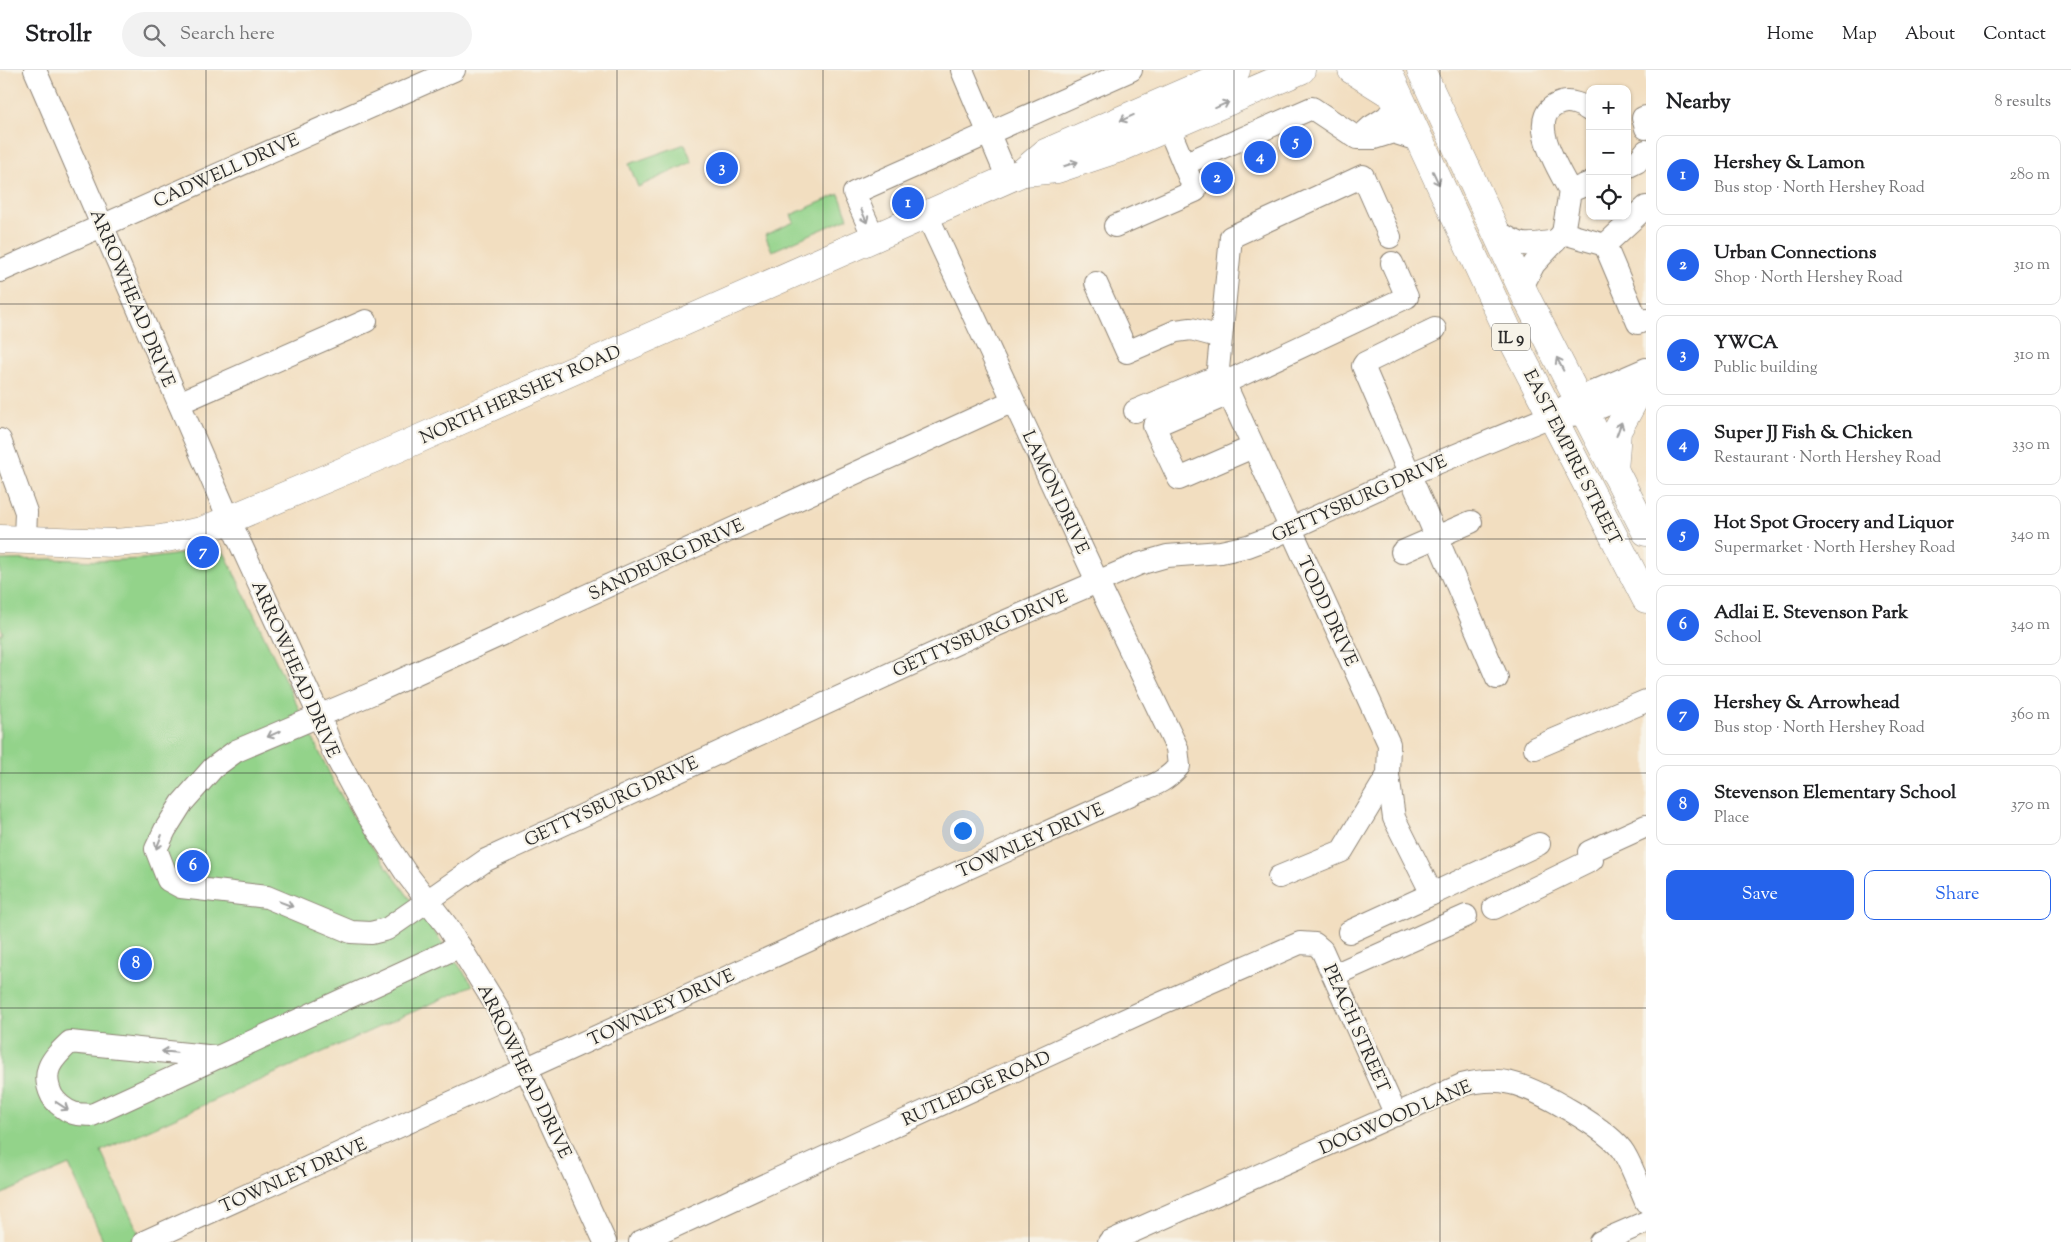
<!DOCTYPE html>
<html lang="en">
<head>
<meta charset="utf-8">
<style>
  :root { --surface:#fff; --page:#f2f2f2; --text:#202124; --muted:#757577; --line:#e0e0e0; --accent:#2563eb }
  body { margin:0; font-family:"Sorts Mill Goudy",serif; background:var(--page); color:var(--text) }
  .controls { position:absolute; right:15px; top:15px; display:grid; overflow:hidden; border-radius:10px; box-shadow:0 1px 4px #0004 }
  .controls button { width:45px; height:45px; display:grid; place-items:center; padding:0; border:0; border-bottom:1px solid var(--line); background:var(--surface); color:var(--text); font:25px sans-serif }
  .you { position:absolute; left:962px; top:760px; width:18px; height:18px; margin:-12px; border:4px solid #fff; border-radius:50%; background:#1a73e8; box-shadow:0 0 0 8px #1a73e833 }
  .badge { display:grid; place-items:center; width:32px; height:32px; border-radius:50%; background:var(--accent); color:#fff; font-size:16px; font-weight:700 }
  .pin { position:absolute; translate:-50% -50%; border:2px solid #fff; box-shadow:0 1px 5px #0006 }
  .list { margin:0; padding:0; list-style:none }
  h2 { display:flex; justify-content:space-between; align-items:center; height:65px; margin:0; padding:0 20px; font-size:21px }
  h2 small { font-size:16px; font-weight:400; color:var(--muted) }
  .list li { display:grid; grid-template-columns:32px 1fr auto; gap:15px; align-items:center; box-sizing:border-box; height:80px; margin:0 10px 10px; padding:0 10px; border:1px solid var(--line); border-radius:10px }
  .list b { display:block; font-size:19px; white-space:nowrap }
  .list p { margin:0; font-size:16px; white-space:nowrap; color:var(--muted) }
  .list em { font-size:16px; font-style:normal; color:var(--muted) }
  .actions { display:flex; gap:10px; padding:15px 20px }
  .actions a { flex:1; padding:11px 0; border:1px solid var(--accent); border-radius:10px; text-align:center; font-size:18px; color:var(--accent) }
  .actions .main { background:var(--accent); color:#fff }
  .icon { flex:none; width:28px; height:28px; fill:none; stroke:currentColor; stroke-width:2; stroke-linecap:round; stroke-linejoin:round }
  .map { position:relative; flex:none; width:1646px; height:1172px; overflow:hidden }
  header { display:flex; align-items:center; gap:30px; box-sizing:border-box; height:70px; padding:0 25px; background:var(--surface); border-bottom:1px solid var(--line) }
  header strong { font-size:24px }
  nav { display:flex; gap:28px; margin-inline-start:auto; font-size:18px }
  .search { width:350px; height:45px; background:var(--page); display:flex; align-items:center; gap:12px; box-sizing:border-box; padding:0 18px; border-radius:28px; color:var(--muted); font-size:19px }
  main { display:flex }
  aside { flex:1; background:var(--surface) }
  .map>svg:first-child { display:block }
  .green { fill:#93d38a; stroke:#5f7f5a }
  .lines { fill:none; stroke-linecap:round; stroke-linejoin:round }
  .minor-casing { stroke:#8e8476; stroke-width:24 }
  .major-casing { stroke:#8e8476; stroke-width:29 }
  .minor { stroke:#fff; stroke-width:22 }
  .major { stroke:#fff; stroke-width:28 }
  .oneway { stroke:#a0a0a0 }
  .grid { fill:none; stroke:#2b2b2b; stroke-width:1; stroke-opacity:0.55 }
  .labels { text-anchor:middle; stroke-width:4.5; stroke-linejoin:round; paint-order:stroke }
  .shield { fill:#f7f3e8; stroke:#686764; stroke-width:1 }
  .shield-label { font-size:16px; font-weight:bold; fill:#2b2b2b }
  .street-label { font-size:18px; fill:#2b2b2b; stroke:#f7f3e8 }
</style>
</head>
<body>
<header>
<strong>Strollr</strong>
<div class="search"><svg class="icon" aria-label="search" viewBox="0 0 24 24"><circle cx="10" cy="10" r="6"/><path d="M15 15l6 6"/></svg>Search here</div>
<nav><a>Home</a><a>Map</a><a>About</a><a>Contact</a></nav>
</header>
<main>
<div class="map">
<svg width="1646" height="1172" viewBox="0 0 1646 1172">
  <rect width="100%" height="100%" fill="#f7f3e8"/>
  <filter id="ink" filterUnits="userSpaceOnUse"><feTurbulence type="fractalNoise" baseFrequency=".02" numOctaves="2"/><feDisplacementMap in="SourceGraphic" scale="10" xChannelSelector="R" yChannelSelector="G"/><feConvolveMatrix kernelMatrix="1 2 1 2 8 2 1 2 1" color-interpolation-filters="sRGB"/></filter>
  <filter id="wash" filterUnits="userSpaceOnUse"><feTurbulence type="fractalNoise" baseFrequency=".0096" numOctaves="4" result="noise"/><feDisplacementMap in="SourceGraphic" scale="20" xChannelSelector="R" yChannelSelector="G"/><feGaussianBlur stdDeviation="1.12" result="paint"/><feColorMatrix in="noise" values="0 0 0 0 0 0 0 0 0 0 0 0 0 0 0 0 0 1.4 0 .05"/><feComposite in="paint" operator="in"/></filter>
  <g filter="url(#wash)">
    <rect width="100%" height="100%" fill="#f2dec0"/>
    <g class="green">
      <path d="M685,74L692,92L638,117L629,94Z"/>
      <path d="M839,124L848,148L772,181L765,165L794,152L791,145Z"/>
      <path d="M215,474L220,476L226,486L335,715L365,767L473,915L101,1081L140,1166L125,1172H104L69,1095L0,1125V565L3,563L0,555V490L52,489L99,491L142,489L174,485Z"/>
    </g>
  </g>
  <g filter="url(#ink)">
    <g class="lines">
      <defs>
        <g id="minor">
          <path d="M35,0L229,449L319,645L333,681L367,744L406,803L447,856L499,940L605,1172"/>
          <path d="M962,0L1008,109"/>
          <path d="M1646,47L1643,48L1646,58"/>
          <path d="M1361,66L1371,57L1387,47L1400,30"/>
          <path d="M1184,94L1312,38L1357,68H1374L1393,62L1418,70"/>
          <path d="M1627,97L1637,92L1646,81"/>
          <path d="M1570,121C1560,101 1522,45 1561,33C1570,30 1583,35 1590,41"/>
          <path d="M1115,156L1195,121L1162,42"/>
          <path d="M1495,160C1524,178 1523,176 1556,171"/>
          <path d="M1563,163L1570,121L1590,113"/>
          <path d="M874,168L854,123L1131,0"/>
          <path d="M1605,175L1638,253L1646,250"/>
          <path d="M0,201L454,0"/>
          <path d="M1096,213L1127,282L1176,261L1191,259L1221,267"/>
          <path d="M1522,217L1534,194L1563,163L1605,175L1646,137"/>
          <path d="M1435,259L1365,293L1363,296L1497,608"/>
          <path d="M1224,313L1407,227L1392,193"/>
          <path d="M1229,324L1154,356L1179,409L1253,377"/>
          <path d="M1013,331L373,623L236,681L213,698L182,733L165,760L156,779L168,810L181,817L267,827L351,862L371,863L387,859L486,790L983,561L1139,494L1167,486L1221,482L1248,476L1272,467L1410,404L1551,346L1577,329L1646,299"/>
          <path d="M179,333L366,251"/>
          <path d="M1135,341L1221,305"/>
          <path d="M1569,345L1585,344L1646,318"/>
          <path d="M0,370L26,442L25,468"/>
          <path d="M1402,482L1471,452"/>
          <path d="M1535,678L1646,631"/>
          <path d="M1279,807L1342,781L1388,705"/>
          <path d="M1432,824L1539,774"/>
          <path d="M1494,838L1592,790L1589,782L1646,756"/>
          <path d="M1349,862L1432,824L1394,748L1388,705L1389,674L1218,299L1231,167L1363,106L1390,167"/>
          <path d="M1334,905L1466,846"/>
          <path d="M217,987L70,972C52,989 40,1001 52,1026C56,1033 65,1040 73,1043C78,1045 86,1044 92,1045L460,876"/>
          <path d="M144,1172L1140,720C1156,715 1168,709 1179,696L1177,678L1097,511L927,145"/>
          <path d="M640,1172L1162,933L1300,873L1315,874L1322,880L1396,1045"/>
          <path d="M1109,1172L1462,1015C1478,1011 1495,1009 1511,1013C1538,1019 1610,1060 1624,1083C1633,1098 1639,1116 1646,1132"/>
          <path d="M1600,1172L1646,1152"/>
        </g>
        <g id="major">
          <path d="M1352,0L1400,30"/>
          <path d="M1387,0L1510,265L1646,529"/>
          <path d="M1421,0L1527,229L1646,462"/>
          <path d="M1024,102L1057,99L1120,78L1301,0"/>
          <path d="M1614,401L1617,361L1639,321"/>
          <path d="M0,469L115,473L161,469L202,461L396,379L1023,102L1045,83L1236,0"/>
        </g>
      </defs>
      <use href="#minor" class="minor-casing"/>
      <use href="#major" class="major-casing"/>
      <use href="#minor" class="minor"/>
      <use href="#major" class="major"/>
    </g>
    <defs><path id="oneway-shaft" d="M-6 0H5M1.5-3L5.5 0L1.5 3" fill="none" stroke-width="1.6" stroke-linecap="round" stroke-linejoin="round" transform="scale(1.25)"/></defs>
    <g class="oneway">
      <use href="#oneway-shaft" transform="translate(1222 35) rotate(-24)"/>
      <use href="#oneway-shaft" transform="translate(1127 48) rotate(156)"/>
      <use href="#oneway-shaft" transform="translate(1071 94) rotate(-18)"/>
      <use href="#oneway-shaft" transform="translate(1436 108) rotate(65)"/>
      <use href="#oneway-shaft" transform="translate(864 146) rotate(66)"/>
      <use href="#oneway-shaft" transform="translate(1560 294) rotate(-117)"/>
      <use href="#oneway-shaft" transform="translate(1619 359) rotate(-70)"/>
      <use href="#oneway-shaft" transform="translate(274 664) rotate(156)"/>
      <use href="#oneway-shaft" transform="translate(159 772) rotate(112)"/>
      <use href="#oneway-shaft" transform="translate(286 834) rotate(21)"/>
      <use href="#oneway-shaft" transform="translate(169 982) rotate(-174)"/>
      <use href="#oneway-shaft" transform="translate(62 1036) rotate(33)"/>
    </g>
  </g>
  <path class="grid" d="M206,0V1172M412,0V1172M617,0V1172M823,0V1172M1029,0V1172M1234,0V1172M1440,0V1172M0,234H1646M0,469H1646M0,703H1646M0,938H1646"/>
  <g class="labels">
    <rect class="shield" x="1492" y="253.5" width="38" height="27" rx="4"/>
    <g class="shield-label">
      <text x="1511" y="273">IL 9</text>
    </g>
    <g class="street-label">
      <text transform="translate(226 100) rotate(-24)" y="6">CADWELL DRIVE</text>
      <text transform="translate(133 228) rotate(67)" y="6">ARROWHEAD DRIVE</text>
      <text transform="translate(520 324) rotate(-24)" y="6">NORTH HERSHEY ROAD</text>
      <text transform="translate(1573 387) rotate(63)" y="6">EAST EMPIRE STREET</text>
      <text transform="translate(1056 422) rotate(65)" y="6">LAMON DRIVE</text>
      <text transform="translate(1359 428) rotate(-24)" y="6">GETTYSBURG DRIVE</text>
      <text transform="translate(666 489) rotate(-25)" y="6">SANDBURG DRIVE</text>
      <text transform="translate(1328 541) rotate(65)" y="6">TODD DRIVE</text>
      <text transform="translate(980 563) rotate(-24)" y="6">GETTYSBURG DRIVE</text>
      <text transform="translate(296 599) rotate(66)" y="6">ARROWHEAD DRIVE</text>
      <text transform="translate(611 731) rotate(-25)" y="6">GETTYSBURG DRIVE</text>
      <text transform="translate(1030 770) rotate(-24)" y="6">TOWNLEY DRIVE</text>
      <text transform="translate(661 937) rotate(-25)" y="6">TOWNLEY DRIVE</text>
      <text transform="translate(1357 958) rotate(66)" y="6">PEACH STREET</text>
      <text transform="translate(525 1001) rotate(64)" y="6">ARROWHEAD DRIVE</text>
      <text transform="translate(976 1018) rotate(-24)" y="6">RUTLEDGE ROAD</text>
      <text transform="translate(1395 1047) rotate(-23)" y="6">DOGWOOD LANE</text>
      <text transform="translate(293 1105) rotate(-24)" y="6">TOWNLEY DRIVE</text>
    </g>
  </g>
</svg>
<div class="controls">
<button>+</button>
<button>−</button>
<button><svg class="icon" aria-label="locate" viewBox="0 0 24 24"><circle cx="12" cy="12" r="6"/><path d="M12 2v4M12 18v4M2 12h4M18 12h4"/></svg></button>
</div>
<div class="you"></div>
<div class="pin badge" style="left:908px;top:133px">1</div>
<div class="pin badge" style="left:1217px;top:108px">2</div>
<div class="pin badge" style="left:722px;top:98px">3</div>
<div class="pin badge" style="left:1260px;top:87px">4</div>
<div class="pin badge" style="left:1296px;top:72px">5</div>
<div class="pin badge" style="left:193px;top:796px">6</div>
<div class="pin badge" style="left:203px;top:482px">7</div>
<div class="pin badge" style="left:136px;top:894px">8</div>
</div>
<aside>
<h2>Nearby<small>8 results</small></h2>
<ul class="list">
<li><span class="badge">1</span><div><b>Hershey &amp; Lamon</b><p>Bus stop · North Hershey Road</p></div><em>280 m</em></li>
<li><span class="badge">2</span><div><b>Urban Connections</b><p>Shop · North Hershey Road</p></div><em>310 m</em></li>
<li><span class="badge">3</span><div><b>YWCA</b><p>Public building</p></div><em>310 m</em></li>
<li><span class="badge">4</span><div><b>Super JJ Fish &amp; Chicken</b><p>Restaurant · North Hershey Road</p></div><em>330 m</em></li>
<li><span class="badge">5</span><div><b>Hot Spot Grocery and Liquor</b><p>Supermarket · North Hershey Road</p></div><em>340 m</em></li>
<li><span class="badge">6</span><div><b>Adlai E. Stevenson Park</b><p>School</p></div><em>340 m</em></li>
<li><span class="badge">7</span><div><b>Hershey &amp; Arrowhead</b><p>Bus stop · North Hershey Road</p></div><em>360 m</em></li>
<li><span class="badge">8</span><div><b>Stevenson Elementary School</b><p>Place</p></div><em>370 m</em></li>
</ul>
<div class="actions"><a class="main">Save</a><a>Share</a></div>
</aside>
</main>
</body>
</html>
